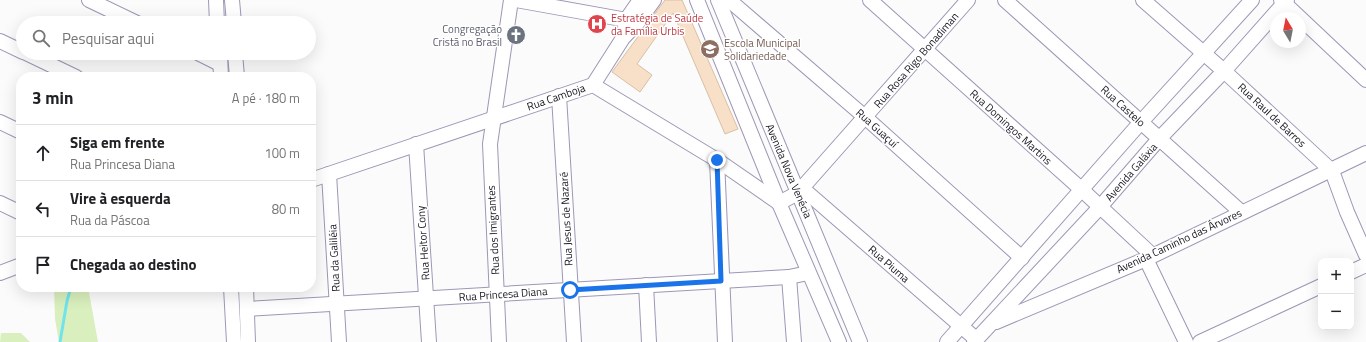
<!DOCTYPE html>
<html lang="pt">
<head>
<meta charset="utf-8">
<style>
  :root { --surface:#fff; --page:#f6f6f6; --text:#202124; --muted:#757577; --line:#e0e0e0 }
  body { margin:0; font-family:"Titillium Web",sans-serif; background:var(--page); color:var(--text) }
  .controls { position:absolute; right:12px; bottom:12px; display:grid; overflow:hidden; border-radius:8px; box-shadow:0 4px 16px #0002 }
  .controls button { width:36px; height:36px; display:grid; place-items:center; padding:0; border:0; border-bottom:1px solid var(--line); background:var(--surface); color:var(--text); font:20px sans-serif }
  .compass { position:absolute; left:1270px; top:12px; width:36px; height:36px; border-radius:50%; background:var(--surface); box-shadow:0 4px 16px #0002; rotate:350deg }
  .stop { position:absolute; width:12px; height:12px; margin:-9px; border:3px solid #1a73e8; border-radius:50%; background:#fff }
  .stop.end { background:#1a73e8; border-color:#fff; box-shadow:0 1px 4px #0008 }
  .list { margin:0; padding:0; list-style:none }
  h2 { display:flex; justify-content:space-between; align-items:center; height:52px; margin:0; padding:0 16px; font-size:17px }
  h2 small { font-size:13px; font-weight:400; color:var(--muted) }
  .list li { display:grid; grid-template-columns:26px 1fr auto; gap:12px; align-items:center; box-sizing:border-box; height:56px; padding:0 16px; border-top:1px solid var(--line) }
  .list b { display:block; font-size:15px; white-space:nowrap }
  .list p { margin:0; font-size:13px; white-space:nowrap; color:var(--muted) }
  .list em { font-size:13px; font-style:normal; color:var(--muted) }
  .icon { flex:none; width:22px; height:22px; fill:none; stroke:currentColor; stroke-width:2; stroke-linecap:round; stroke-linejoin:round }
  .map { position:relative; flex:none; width:1366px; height:342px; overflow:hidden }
  .search { position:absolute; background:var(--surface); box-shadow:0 4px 16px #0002; left:16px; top:16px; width:300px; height:44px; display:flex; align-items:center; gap:10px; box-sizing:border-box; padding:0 14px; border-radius:22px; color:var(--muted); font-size:15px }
  .panel { position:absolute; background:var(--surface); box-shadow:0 4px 16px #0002; left:16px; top:72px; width:300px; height:220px; border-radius:16px }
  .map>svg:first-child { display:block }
  .green { fill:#d9efbd }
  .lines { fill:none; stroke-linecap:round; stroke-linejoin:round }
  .stream { stroke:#70e3ed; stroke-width:3 }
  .building { fill:#f7e0c7; stroke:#d7c0a6 }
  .minor-casing { stroke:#9e97b5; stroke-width:16 }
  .minor { stroke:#fff; stroke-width:14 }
  .route { stroke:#1a73e8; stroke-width:5 }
  .labels { text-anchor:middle; stroke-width:3; stroke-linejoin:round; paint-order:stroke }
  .health-label { font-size:11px; fill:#be3a42; stroke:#fff; text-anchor:start }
  .worship-label { font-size:11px; fill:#5b616d; stroke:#fff; text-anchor:end }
  .education-label { font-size:11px; fill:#785e54; stroke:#fff; text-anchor:start }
  .street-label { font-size:11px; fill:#181621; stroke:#fff }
</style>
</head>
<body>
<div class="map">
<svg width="1366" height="342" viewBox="0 0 1366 342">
  <rect width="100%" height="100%" fill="#fbfbfb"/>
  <g class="green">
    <path d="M54,287H88L98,342H59L55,319Z"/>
    <path d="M1,333H21L30,342H0Z"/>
  </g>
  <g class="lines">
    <path class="stream" d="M60,342L67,301L71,287"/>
  </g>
  <path class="building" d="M665,0H682L738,129L725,134L673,13L637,64L652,75L640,92L612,72Z"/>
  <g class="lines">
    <defs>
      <g id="minor">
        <path d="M89,0L137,23"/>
        <path d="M216,0L217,23"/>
        <path d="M232,0L234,23"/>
        <path d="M516,0L638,22"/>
        <path d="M697,0L779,203L839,342"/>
        <path d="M718,0L860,342"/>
        <path d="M729,0L865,117L1022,258"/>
        <path d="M870,0L1081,189L1152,255"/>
        <path d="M1005,0L1241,212"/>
        <path d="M1143,0L1224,71L1332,171L1347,212L1366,255"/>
        <path d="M1281,0L1366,80"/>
        <path d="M625,28L626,20L640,0"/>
        <path d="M0,41L23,52"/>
        <path d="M26,53L76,77"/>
        <path d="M198,53L220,64"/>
        <path d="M235,53L237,77"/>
        <path d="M220,55L221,77"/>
        <path d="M593,85L623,38L638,22L654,0"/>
        <path d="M559,96L574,342"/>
        <path d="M0,122L21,132"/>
        <path d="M416,144L429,342"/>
        <path d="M717,160L725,342"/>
        <path d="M329,174L339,342"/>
        <path d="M311,180L593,85L717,160L779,203L798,193L802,188L968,0"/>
        <path d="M802,188L976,339"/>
        <path d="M0,203L21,213"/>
        <path d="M1146,259L1186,342"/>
        <path d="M1351,272L1366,265"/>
        <path d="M0,273L21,265"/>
        <path d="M789,277L794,342"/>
        <path d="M646,285L649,342"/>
        <path d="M231,287L234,342"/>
        <path d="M246,287L248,342"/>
        <path d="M247,309L789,277L808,273"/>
        <path d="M996,322L1146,259L1366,153"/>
        <path d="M499,342L490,144L511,0"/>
        <path d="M947,342L1141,122L1252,0"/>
        <path d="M974,342L1100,207L1159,139L1224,71L1287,0"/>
        <path d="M1200,342L1321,286"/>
      </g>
    </defs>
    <use href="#minor" class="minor-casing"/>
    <use href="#minor" class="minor"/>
  </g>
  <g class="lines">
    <path class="route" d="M570,290L721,281L717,160"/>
  </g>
  <defs>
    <symbol id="hospital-disc" viewBox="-11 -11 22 22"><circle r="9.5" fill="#e0444e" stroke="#fff"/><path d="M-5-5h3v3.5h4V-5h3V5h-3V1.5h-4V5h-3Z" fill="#fff"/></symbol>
    <symbol id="church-disc" viewBox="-11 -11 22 22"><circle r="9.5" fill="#6b7280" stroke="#fff"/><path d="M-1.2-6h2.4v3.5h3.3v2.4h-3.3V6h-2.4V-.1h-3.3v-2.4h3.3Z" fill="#fff"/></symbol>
    <symbol id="school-disc" viewBox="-11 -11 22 22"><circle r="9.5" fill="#8d6e63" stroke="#fff"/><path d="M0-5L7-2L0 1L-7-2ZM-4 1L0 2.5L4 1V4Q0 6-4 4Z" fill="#fff"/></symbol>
  </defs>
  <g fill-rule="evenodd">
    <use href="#hospital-disc" x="586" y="13" width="22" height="22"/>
    <use href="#church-disc" x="505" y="24" width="22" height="22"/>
    <use href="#school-disc" x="699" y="38" width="22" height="22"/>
  </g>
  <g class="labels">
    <g class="health-label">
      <text x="611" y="22">Estratégia de Saúde<tspan x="611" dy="13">da Família Urbis</tspan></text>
    </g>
    <g class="worship-label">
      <text x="502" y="33">Congregação<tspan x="502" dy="13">Cristã no Brasil</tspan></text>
    </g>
    <g class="education-label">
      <text x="724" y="47">Escola Municipal<tspan x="724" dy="13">Solidariedade</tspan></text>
    </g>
    <g class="street-label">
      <text transform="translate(916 60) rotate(-49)" y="4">Rua Rosa Rigo Bonadiman</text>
      <text transform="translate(556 97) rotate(-19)" y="4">Rua Camboja</text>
      <text transform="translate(1123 106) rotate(42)" y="4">Rua Castelo</text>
      <text transform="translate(1272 115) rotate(43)" y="4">Rua Raul de Barros</text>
      <text transform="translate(1011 127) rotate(42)" y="4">Rua Domingos Martins</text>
      <text transform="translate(877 128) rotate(42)" y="4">Rua Guaçuí</text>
      <text transform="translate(789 171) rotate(67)" y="4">Avenida Nova Venécia</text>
      <text transform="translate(1131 172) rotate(-49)" y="4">Avenida Galáxia</text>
      <text transform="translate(566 219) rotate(-93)" y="4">Rua Jesus de Nazaré</text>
      <text transform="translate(493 230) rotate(-93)" y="4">Rua dos Imigrantes</text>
      <text transform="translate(1179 241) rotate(-25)" y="4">Avenida Caminho das Árvores</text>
      <text transform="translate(423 243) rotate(-94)" y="4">Rua Heitor Cony</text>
      <text transform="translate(334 258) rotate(-93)" y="4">Rua da Galiléia</text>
      <text transform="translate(889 264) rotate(41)" y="4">Rua Piuma</text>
      <text transform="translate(503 294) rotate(-4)" y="4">Rua Princesa Diana</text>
    </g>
  </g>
</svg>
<div class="controls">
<button>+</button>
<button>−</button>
</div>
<svg class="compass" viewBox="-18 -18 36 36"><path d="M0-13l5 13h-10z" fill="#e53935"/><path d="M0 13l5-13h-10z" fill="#757577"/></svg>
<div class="stop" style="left:570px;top:290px"></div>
<div class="stop end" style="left:717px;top:160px"></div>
<div class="search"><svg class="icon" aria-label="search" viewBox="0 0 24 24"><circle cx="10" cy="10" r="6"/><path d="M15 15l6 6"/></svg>Pesquisar aqui</div>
<section class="panel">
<h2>3 min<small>A pé · 180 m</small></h2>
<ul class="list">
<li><svg class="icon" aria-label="ahead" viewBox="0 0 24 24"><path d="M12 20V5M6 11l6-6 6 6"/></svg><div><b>Siga em frente</b><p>Rua Princesa Diana</p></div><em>100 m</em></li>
<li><svg class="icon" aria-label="left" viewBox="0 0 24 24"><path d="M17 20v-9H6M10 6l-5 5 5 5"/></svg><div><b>Vire à esquerda</b><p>Rua da Páscoa</p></div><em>80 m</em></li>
<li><svg class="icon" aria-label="arrive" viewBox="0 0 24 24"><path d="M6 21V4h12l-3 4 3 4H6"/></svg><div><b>Chegada ao destino</b></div></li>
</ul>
</section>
</div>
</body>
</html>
